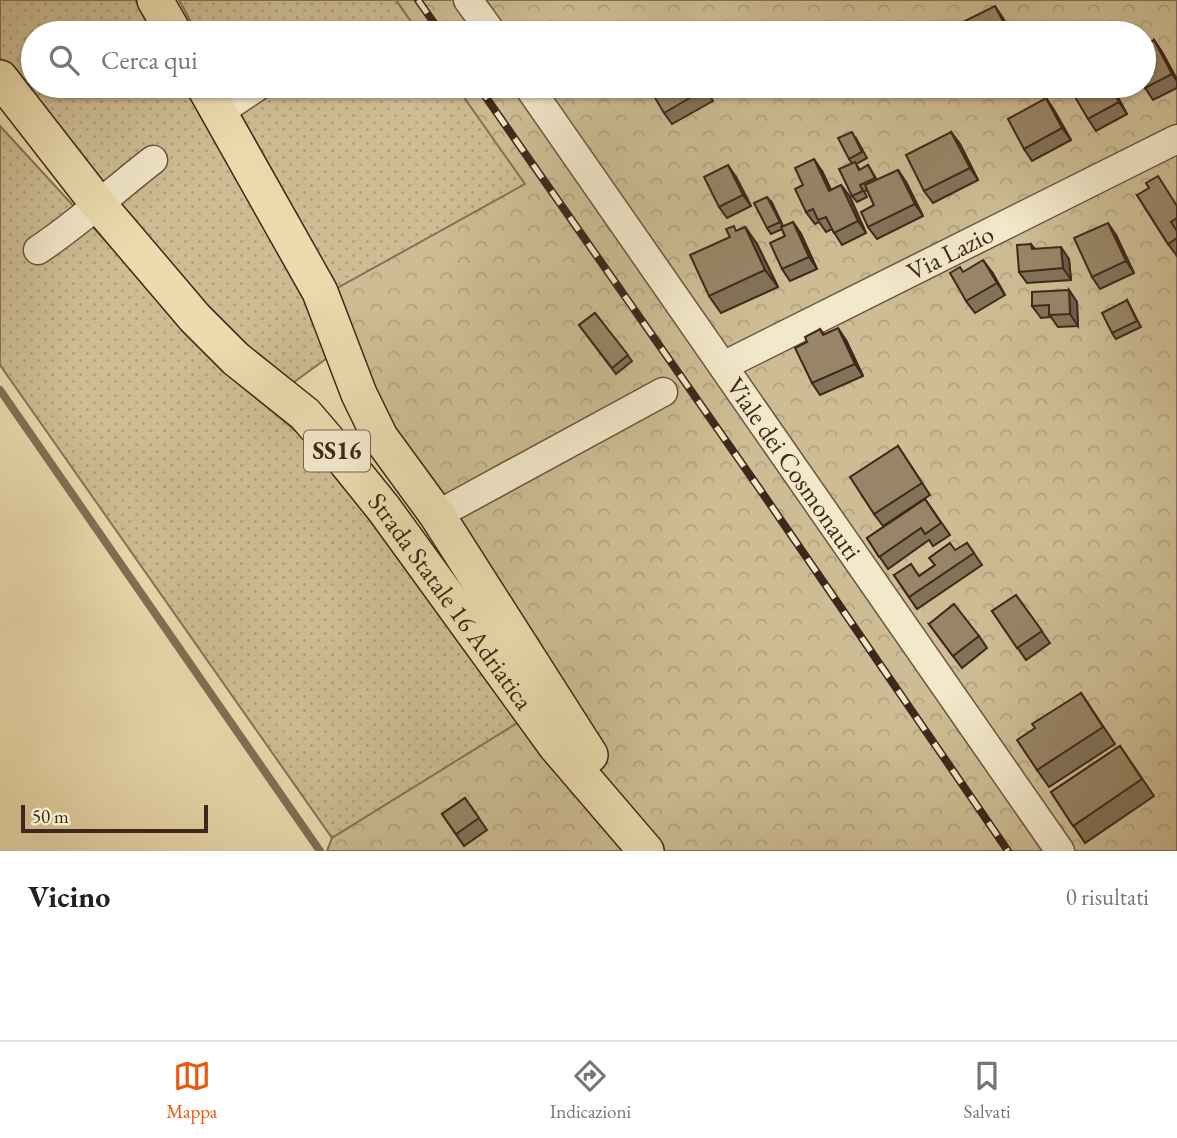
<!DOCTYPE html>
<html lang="it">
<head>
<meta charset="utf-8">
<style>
  :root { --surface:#fff; --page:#f6f6f6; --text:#222; --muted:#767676; --line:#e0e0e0; --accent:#ea580c }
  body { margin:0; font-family:"EB Garamond",serif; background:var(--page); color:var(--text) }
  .scale { position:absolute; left:21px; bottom:18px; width:187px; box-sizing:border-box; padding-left:7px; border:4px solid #3f281b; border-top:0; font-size:19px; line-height:24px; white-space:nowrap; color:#3f281b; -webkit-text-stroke:5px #f2e8ca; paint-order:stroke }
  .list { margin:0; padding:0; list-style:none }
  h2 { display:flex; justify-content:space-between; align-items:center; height:91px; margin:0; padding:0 28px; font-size:30px }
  h2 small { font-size:23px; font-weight:400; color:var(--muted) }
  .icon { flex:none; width:38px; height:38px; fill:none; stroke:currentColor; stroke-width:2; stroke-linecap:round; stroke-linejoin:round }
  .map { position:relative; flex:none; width:1177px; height:851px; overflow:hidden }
  .search { position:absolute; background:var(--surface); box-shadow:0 2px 5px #0004; left:21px; right:21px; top:21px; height:77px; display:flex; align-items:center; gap:18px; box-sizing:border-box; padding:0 24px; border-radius:38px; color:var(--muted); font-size:26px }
  .sheet { height:189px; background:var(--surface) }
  nav { display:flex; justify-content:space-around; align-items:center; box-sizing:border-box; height:98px; border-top:2px solid var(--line); background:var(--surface); font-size:19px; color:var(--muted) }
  nav a { display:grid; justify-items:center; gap:4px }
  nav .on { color:var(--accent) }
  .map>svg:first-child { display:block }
  .grass { fill:url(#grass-dots); stroke:#867258; stroke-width:2 }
  .forest { fill:url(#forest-crowns); stroke:#867258; stroke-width:2 }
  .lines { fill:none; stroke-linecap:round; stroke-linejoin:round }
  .stream { stroke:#836f55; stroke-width:8 }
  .minor-casing { stroke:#6a5540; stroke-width:31 }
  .major-casing { stroke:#3f281b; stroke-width:38 }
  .minor { stroke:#f2e8ca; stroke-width:28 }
  .major { stroke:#ebdbad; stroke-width:35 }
  .rail-casing { stroke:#3f281b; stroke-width:8 }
  .rail { stroke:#f2e8ca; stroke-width:5; stroke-dasharray:16; stroke-linecap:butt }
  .wall { fill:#837259; stroke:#3f281b; stroke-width:2 }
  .shaded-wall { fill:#6a5d48; stroke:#3f281b; stroke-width:2 }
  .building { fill:#988567; stroke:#3f281b; stroke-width:2 }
  .labels { text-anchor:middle; stroke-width:5; stroke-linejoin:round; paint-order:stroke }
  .shield { fill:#f2e8ca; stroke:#756250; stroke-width:2 }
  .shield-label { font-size:24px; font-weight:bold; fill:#3f281b }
  .street-label { font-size:26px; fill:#3f281b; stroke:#f2e8ca }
</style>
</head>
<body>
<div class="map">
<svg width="1177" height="851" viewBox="0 0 1177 851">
  <defs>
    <pattern id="grass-dots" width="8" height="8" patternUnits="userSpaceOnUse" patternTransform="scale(1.75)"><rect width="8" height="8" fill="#cebd94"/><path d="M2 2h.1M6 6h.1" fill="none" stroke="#b2a27f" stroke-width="1.8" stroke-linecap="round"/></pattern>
    <pattern id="forest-crowns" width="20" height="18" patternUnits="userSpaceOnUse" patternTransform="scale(1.75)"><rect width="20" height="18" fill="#cebd94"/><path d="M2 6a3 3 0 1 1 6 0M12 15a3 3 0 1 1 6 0" fill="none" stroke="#b2a27f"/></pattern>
  </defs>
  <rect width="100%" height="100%" fill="#ebdbad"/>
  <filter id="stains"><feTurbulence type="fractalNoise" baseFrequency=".00286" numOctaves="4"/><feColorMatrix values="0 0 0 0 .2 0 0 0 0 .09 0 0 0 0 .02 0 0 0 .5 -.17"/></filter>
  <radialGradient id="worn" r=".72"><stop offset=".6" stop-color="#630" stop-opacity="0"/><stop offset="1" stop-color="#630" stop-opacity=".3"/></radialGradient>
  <g class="grass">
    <path d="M0,0H135L155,33H33V86H186L292,265L330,356L290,385L228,334L128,216L0,58Z"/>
    <path d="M179,0H396L420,33H197Z"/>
    <path d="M224,86H457L571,249L387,392L263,164Z"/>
    <path d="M0,126L228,374L305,439L368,515L523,721L332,838L0,365Z"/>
  </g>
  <path class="forest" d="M396,0H1177V851H327L332,838L522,720L332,291L525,184L456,86H1144V33H419Z"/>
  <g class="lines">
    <path class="stream" d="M0,390L320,851"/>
    <defs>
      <g id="minor">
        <path d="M468,0L492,33"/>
        <path id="s1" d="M528,86L1060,851"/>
        <path d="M219,112L258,86"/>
        <path d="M38,250C79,223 114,190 153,160"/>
        <path id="s2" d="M723,366L1177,139"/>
        <path d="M437,515L663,392"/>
      </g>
      <g id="major">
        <path d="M155,0L174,33"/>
        <path id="s3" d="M0,78L98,204L195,318L236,359L305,414L347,463L384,509L556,746L646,851"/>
        <path d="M204,86L320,292L359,394L380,437L437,515L590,755"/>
      </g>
    </defs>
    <use href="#minor" class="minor-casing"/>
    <use href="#major" class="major-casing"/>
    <use href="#minor" class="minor"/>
    <use href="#major" class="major"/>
    <defs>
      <g id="rail">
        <path d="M418,0L441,33"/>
        <path d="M478,86L761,491L1008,851"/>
      </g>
    </defs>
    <use href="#rail" class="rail-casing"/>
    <use href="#rail" class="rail"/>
  </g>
  <g class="wall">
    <path d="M1154,40L1162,52L1177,79V88L1153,100L1144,86Z"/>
    <path d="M704,86L713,101L672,124L664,113Z"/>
    <path d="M1115,92L1127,114L1096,131L1088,119Z"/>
    <path d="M1046,98L1054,110L1071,140L1032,161L1024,149Z"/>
    <path d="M951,132L960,144L978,180L933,203L924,191Z"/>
    <path d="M856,138L867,158L856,164L860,170L868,165L877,180L898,170L906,182L923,216L877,239L868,227L874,205L867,190L864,191L867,197L857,202L852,196V163L849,159Z"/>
    <path d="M822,171L831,190L841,185L850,197L866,233L842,245L832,229L826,232L819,222L815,224L806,212L803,185Z"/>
    <path d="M736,177L751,206L727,218L719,207Z"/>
    <path d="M1137,195L1177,205V256L1168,244Z"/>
    <path d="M772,203L783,227L793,222L801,234L817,269L790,281L782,269L785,236L782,229L771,234L767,228Z"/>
    <path d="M745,227L757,244L778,287L721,313L709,296L730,237L737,231Z"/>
    <path d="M1116,235L1134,273L1100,289L1092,277Z"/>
    <path d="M1031,244L1035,249L1069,259L1071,280L1027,283L1019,272Z"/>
    <path d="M963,272H992L1005,295L975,313L966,301Z"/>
    <path d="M1069,290L1077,302L1078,326L1058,327L1051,317L1041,318L1032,306Z"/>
    <path d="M1127,300L1141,327L1116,339L1112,333Z"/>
    <path d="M595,313L632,361L616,374L579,325Z"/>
    <path d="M820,329L824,334L846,340L863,376L820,395L812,383L807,342Z"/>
    <path d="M898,446L930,495L883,526L874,514Z"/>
    <path d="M925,499L950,535L933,546L929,540L888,569L867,538Z"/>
    <path d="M967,543L982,565L917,609L894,575L919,576Z"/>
    <path d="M1016,595L1050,643L1026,660L992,611Z"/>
    <path d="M929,624L979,636L987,648L962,668Z"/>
    <path d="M1081,693L1115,744L1049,787L1037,770L1035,728Z"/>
    <path d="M1120,746L1154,796L1085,843L1051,792Z"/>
    <path d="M465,798L487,830L464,846L442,814Z"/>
  </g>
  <g class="shaded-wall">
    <path d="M995,6L1003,18L1011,33H1009Z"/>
    <path d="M1154,40L1162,52L1177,81L1172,74Z"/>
    <path d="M1110,86L1115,92L1127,114L1119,102Z"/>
    <path d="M1046,98L1054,110L1071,140L1062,128Z"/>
    <path d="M951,132L960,144L978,180L970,168Z"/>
    <path d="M814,159L822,171L837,203L829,191Z"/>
    <path d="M728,165L736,177L751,206L743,195Z"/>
    <path d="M898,170L906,182L923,216L915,204Z"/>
    <path d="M841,185L850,197L866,233L858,221Z"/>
    <path d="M767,197L772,203L784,228L780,222Z"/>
    <path d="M793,222L801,234L817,269L809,257Z"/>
    <path d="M1108,223L1116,235L1134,273L1126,261Z"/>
    <path d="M745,227L757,244L778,287L765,270Z"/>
    <path d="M1061,247L1069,259L1071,280L1063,268Z"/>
    <path d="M983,260L992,272L1005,295L997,283Z"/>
    <path d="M1069,290L1077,302L1078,326L1070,314Z"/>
    <path d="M838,328L846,340L863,376L855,364Z"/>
  </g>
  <g class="building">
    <path d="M995,6L1009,33H954L951,28Z"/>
    <path d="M1154,40L1172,74L1145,88L1144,86V46Z"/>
    <path d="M648,86H703L705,89L664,113Z"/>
    <path d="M1095,86H1110L1119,102L1088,119L1075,97Z"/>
    <path d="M1046,98L1062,128L1024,149L1008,119Z"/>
    <path d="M852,132L862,152L849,159L838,138Z"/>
    <path d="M951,132L970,168L924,191L906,155Z"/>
    <path d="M814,159L829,191L841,185L858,221L834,233L826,217L818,220L813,209L806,212L795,189L803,185L795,168Z"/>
    <path d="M855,162L859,170L868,165L875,178L860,185L863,191L852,196L839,169Z"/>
    <path d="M728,165L743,195L719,207L704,177Z"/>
    <path d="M898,170L915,204L868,227L861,212L874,205L865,185Z"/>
    <path d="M1158,176L1177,206V218L1171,222L1177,231V238L1168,244L1137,195L1149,188L1146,183Z"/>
    <path d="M767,197L780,222L767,228L754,203Z"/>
    <path d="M793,222L809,257L782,269L770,243L785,236L781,227Z"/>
    <path d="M1108,223L1126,261L1092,277L1074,238Z"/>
    <path d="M734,226L736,231L745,227L765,270L709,296L690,255L730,237L726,229Z"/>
    <path d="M1031,244L1032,249L1061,247L1063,268L1019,272L1017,245Z"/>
    <path d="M983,260L997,283L966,301L950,273L960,267L963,272Z"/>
    <path d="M1069,290L1070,314L1049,315V305L1032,306V292Z"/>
    <path d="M1127,300L1137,321L1112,333L1102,313Z"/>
    <path d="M595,313L628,355L612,368L579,325Z"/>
    <path d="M838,328L855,364L812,383L795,348L807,342L805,337L820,329L823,335Z"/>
    <path d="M898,446L922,483L874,514L850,477Z"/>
    <path d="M925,499L941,523L925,534L921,528L879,557L867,538Z"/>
    <path d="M950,543L955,550L967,543L974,553L909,597L894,575L911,564L919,576L935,565L929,558Z"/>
    <path d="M1016,595L1042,631L1017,648L992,611Z"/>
    <path d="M954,604L979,636L953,656L929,624Z"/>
    <path d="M1081,693L1103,727L1037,770L1017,740L1035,728L1032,724Z"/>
    <path d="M1120,746L1142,779L1073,826L1051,792Z"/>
    <path d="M465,798L479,818L456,834L442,814Z"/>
  </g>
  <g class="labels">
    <rect class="shield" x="304" y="430.5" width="66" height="41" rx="5"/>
    <g class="shield-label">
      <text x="337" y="459">SS16</text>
    </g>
    <g class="street-label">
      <text dy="9" stroke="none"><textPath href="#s2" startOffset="254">Via Lazio</textPath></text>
      <text dy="9" stroke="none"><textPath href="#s1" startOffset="466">Viale dei Cosmonauti</textPath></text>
      <text dy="9" stroke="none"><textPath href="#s3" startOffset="693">Strada Statale 16 Adriatica</textPath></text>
    </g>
  </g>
  <rect width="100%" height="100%" filter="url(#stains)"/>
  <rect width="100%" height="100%" fill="url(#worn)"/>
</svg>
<div class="scale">50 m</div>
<div class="search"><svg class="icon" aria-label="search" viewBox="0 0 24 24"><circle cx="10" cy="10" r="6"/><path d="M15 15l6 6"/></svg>Cerca qui</div>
</div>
<section class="sheet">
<h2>Vicino<small>0 risultati</small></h2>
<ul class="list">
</ul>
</section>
<nav>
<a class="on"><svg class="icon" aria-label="map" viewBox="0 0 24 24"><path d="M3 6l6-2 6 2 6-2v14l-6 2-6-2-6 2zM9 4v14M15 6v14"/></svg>Mappa</a>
<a><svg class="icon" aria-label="directions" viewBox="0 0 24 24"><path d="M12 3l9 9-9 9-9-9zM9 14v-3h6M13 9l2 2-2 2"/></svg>Indicazioni</a>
<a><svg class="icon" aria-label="saved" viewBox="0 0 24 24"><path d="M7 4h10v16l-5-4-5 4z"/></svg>Salvati</a>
</nav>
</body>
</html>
